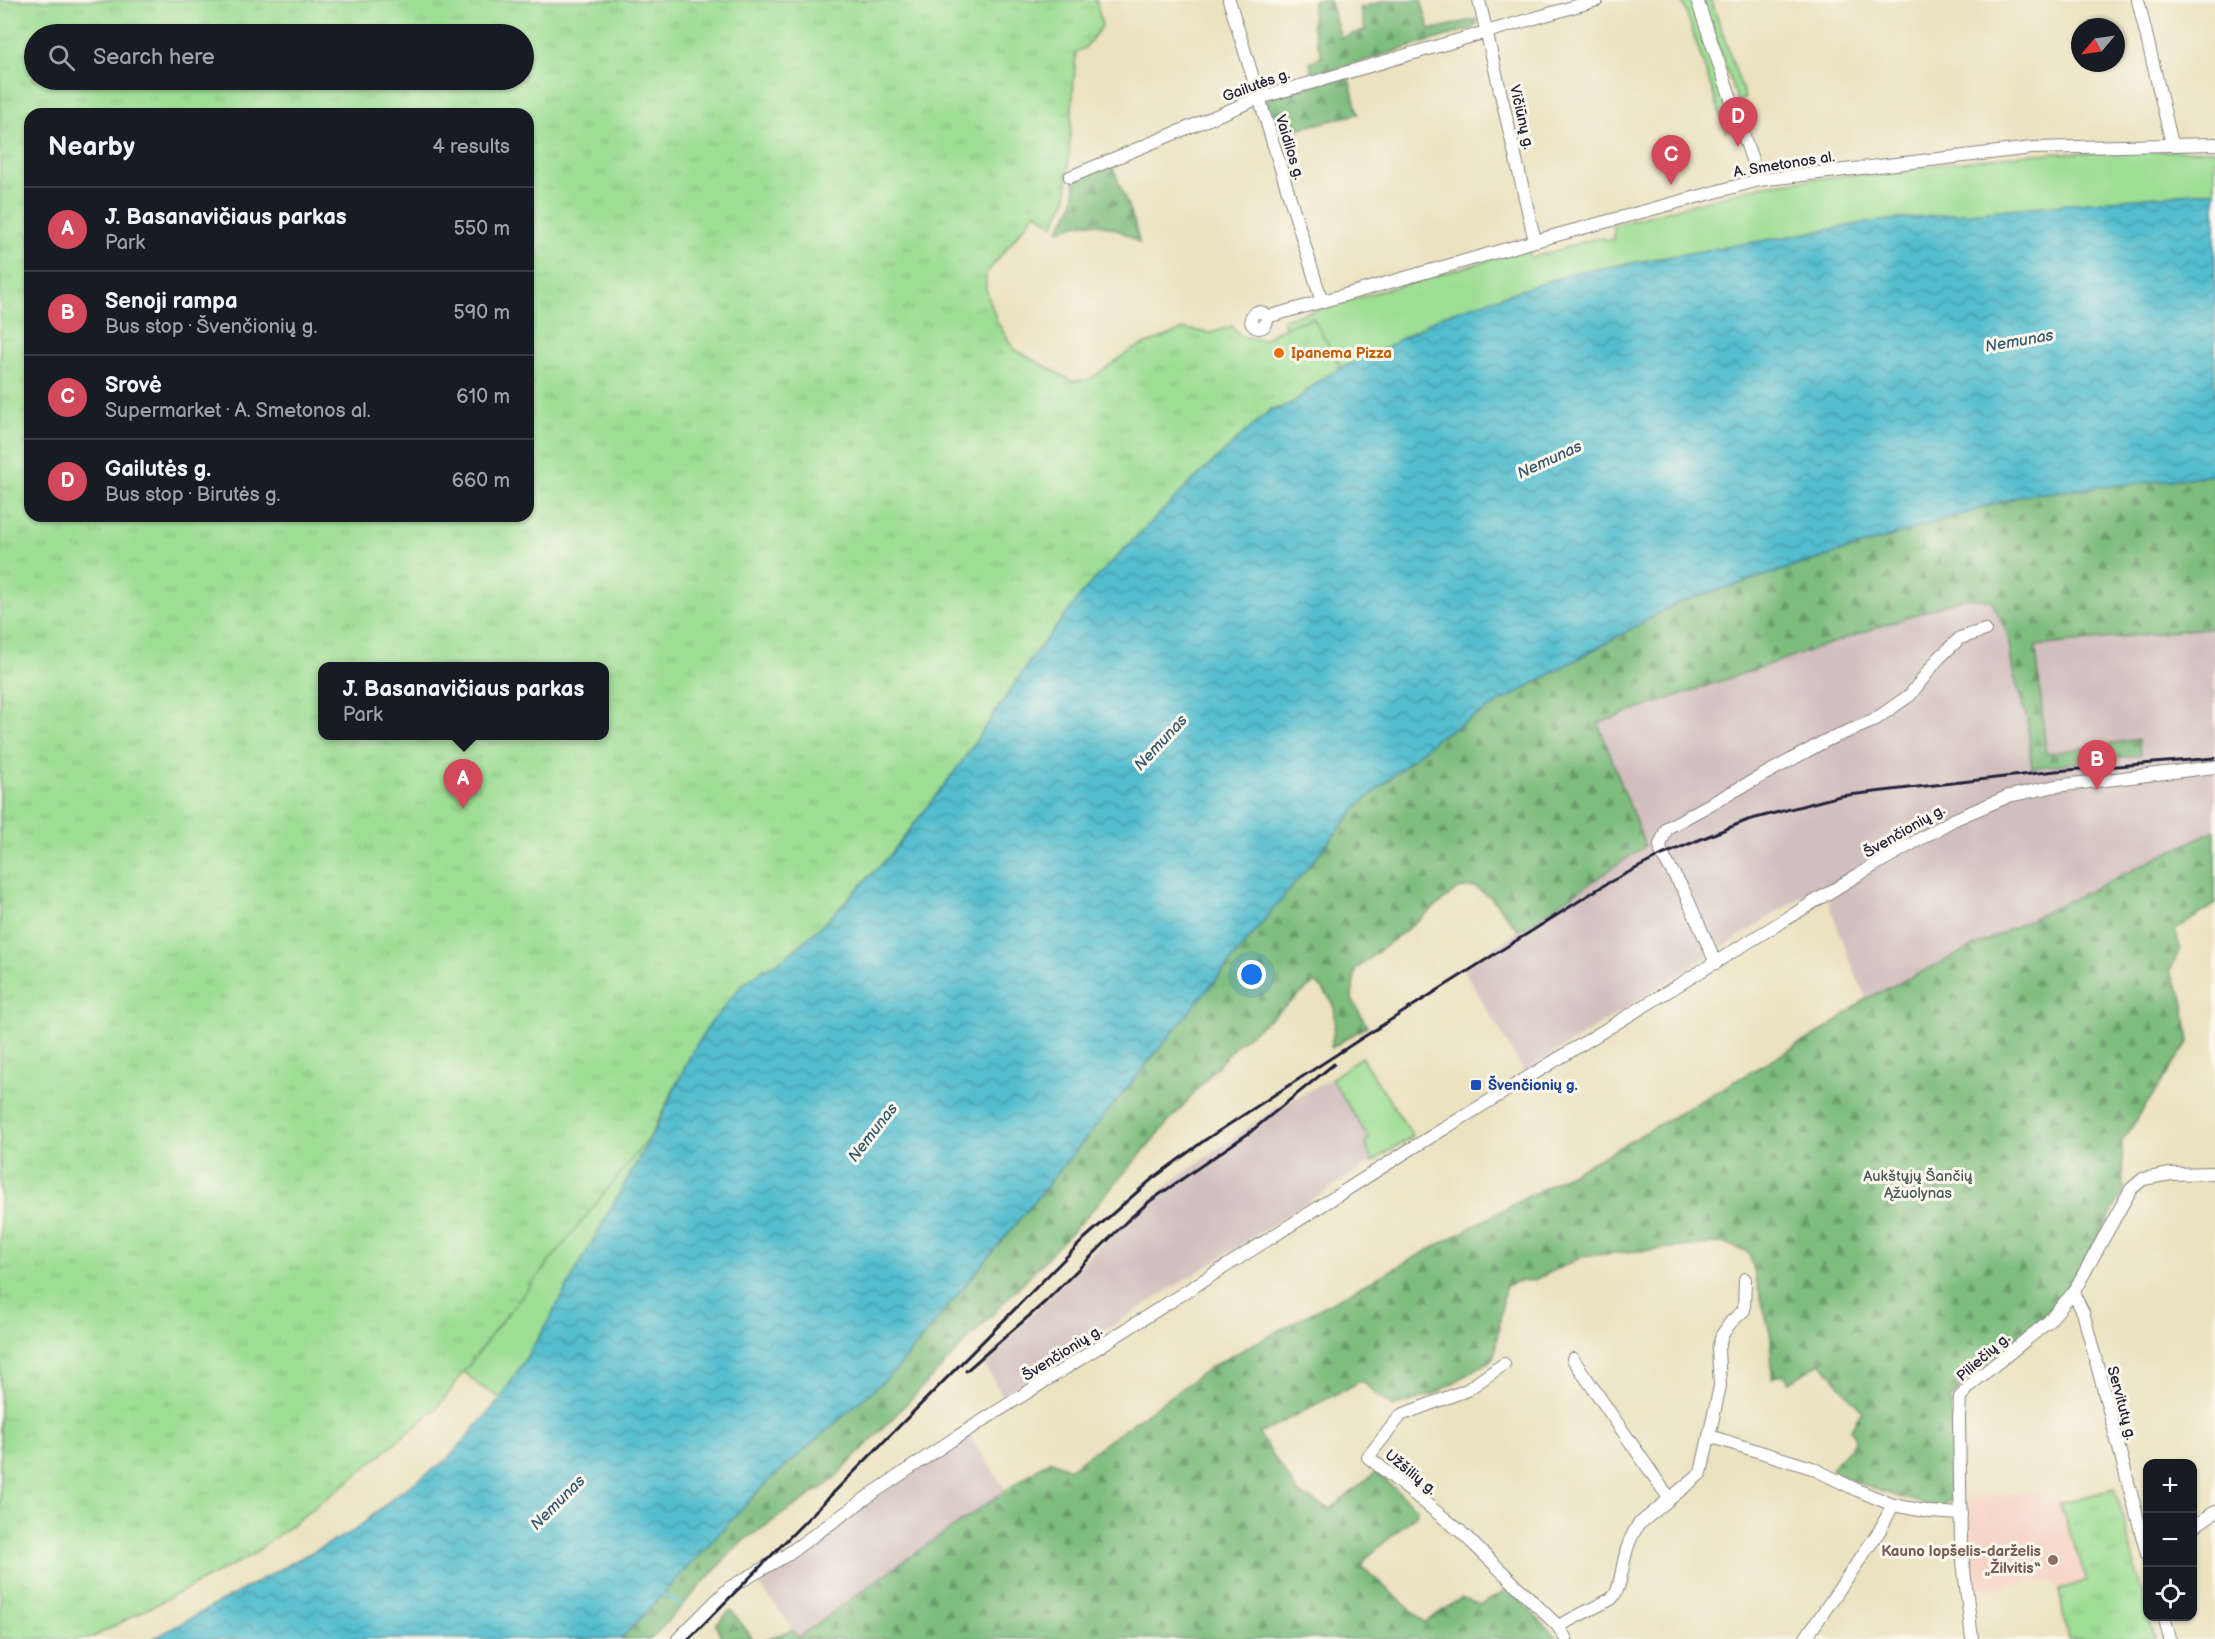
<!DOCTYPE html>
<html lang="en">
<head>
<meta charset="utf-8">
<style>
  :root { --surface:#171b24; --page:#242831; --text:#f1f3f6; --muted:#9ea1a6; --line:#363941; --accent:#d1495b }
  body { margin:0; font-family:"Balsamiq Sans",sans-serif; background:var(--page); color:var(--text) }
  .controls { position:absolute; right:18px; bottom:18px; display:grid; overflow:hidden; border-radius:12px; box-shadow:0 2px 4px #0004 }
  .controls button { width:54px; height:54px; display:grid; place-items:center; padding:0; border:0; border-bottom:2px solid var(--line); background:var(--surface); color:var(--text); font:30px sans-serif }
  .compass { position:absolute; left:2071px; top:18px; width:54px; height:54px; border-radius:50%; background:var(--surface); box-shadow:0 2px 4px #0004; rotate:241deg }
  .you { position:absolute; left:1252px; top:975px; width:21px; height:21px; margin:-15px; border:4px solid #fff; border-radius:50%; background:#1a73e8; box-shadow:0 0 0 9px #1a73e833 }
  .badge { display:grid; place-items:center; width:39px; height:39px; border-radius:50%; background:var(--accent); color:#fff; font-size:20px; font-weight:700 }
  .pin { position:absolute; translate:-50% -50px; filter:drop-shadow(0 2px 3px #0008) }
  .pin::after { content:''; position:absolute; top:32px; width:21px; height:18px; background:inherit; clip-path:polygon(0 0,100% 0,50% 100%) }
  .popup { position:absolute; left:318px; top:662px; width:291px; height:78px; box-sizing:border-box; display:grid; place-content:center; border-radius:12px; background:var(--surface); filter:drop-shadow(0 2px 4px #0005); font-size:20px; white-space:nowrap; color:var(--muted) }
  .popup b { font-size:22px; color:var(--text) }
  .popup::after { content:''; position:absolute; left:50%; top:100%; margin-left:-12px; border:12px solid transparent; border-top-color:var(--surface) }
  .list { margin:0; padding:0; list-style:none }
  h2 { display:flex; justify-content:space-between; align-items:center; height:78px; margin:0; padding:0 24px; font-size:26px }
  h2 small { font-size:20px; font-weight:400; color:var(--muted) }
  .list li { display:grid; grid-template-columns:39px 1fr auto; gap:18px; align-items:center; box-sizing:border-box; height:84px; padding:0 24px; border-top:2px solid var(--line) }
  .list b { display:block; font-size:22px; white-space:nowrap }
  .list p { margin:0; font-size:20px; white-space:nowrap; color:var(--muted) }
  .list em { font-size:20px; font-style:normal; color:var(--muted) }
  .icon { flex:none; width:33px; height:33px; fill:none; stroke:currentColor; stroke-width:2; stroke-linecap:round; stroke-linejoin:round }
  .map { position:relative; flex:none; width:2215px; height:1639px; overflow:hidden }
  .search { position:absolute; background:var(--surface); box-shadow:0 2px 4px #0004; left:24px; top:24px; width:510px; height:66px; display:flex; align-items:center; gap:15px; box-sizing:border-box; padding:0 21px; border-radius:33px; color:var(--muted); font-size:22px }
  .panel { position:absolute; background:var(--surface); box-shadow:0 2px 4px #0004; left:24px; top:108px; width:510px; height:414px; border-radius:18px }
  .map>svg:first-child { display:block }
  .built { fill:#f5d2c2 }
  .industrial { fill:#d1bfbd }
  .green { fill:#9ede94; stroke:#608068; stroke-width:1.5 }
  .forest { fill:url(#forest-firs); stroke:#50705c; stroke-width:1.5 }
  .park { fill:url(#park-tufts); stroke:#608068; stroke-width:1.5; fill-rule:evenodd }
  .water { fill:url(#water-waves); stroke:#3a7084; stroke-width:1.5 }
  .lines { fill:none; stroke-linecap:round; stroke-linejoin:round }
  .stream { stroke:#52bdce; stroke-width:3 }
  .minor-casing { stroke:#86827e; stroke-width:14 }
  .minor { stroke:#fff; stroke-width:12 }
  .rail { stroke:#22223b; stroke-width:3 }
  .food-dot { fill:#e8710a; stroke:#fbf7ec; stroke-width:2 }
  .transit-dot { fill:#1a4fb4; stroke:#fbf7ec; stroke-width:2 }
  .education-dot { fill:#8d6e63; stroke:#fbf7ec; stroke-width:2 }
  .labels { text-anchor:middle; stroke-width:6; stroke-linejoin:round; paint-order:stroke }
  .street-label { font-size:15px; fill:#22223b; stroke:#fbf7ec }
  .food-label { font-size:15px; font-weight:bold; fill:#c56008; stroke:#fbf7ec; text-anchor:start }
  .transit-label { font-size:15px; font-weight:bold; fill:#164399; stroke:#fbf7ec; text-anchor:start }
  .park-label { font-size:15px; fill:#475a56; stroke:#fbf7ec }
  .education-label { font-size:15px; font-weight:bold; fill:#785e54; stroke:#fbf7ec; text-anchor:end }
  .water-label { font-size:16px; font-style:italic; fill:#33586e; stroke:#fbf7ec }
</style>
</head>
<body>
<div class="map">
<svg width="2215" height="1639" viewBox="0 0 2215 1639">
  <defs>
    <pattern id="forest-firs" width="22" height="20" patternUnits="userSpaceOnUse" patternTransform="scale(1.5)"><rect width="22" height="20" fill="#7ebd7e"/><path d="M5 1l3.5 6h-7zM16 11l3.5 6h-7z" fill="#679968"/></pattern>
    <pattern id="park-tufts" width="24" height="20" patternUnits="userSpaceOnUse" patternTransform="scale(1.5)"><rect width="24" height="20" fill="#9ede94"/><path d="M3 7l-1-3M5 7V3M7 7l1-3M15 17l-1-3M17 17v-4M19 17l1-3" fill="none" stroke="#88be80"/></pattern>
    <pattern id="water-waves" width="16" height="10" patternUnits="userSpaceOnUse" patternTransform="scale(1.5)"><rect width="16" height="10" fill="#52bdce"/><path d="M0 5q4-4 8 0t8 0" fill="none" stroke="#4499a8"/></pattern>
  </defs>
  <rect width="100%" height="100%" fill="#fbf7ec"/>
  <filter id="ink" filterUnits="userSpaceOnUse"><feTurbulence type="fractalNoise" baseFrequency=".0167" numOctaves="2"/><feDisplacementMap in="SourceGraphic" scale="12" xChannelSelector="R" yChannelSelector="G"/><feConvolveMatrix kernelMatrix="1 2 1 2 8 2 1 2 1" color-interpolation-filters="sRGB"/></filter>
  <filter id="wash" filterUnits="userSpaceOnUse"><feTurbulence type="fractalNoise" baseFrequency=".008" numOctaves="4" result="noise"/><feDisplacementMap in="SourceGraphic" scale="24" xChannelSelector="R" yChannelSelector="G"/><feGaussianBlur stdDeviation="1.35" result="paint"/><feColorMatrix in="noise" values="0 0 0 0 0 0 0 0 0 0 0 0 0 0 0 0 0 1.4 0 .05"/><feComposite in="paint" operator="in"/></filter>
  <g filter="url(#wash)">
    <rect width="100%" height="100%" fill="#ebe2c0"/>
    <path class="built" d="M2116,1487L2147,1606L2148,1616L2150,1617L2156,1639H2066L2057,1589L2051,1582L2039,1581L1973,1590L1968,1497L2039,1491L2043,1505Z"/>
    <g class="industrial">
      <path d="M1964,598L1991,600L2008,635L2013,673L2027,719L2032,768L2137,739L2046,754L2035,646L2215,627V830L1866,999L1848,956L1822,884L1524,1072L1463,969L1644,846L1598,723Z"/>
      <path d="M1331,1079L1370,1139L1365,1143L1372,1162L1002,1395L983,1362L1132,1214L1176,1178L1272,1111Z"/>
      <path d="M968,1433L1006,1490L881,1577L799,1637L755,1579L772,1572Z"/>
    </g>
    <g class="green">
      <path d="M1682,0H1692L1734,125L1726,132Z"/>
      <path d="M1702,0H1711L1745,98L1738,102Z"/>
      <path d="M2215,150V191L1878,221L1573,273L1341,368L1313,318L1285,327L1283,319L1528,249L1531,258L1600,237L1607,240H1614V225L1765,185L2029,154Z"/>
      <path d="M1361,1057L1413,1136L1372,1162L1365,1143L1369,1138L1331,1079Z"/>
      <path d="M659,1122L542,1332L501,1398L480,1386L464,1372V1358Z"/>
    </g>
    <g class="forest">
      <path d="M1313,0H1329L1341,38L1365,30L1360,8L1388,0H1421L1430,30L1477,19V25L1473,28L1313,76L1310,62L1322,57L1312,26Z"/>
      <path d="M1348,75L1358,114L1275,134L1266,107V98Z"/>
      <path d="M1112,165L1135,224L1139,243C1123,231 1106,223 1086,223C1077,223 1068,229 1058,230C1070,211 1078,203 1074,179Z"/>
      <path d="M2215,475V627L2036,646L2046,754L2138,739L2140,755L2032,768L2027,719L2013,673L2008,635L1991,600L1964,598L1598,723L1645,846L1519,931L1491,897L1475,887L1458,889L1355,970L1352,999L1367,1026L1331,1048C1336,1015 1341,1007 1316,982L1235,1046L1086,1217L832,1481L740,1543L651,1639H621L764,1485L896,1370L1358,806L1438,737L1677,603L2024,495Z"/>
      <path d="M2215,830V904L2175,930L2180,948L2170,971L2183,998L2189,1041L2122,1141L2123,1193L2069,1288L2044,1316L1967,1381L1951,1399L1955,1496L1940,1508C1912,1500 1852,1486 1831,1469L1856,1440L1851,1429L1862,1411L1821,1362L1790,1382L1783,1374L1772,1378L1771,1337L1749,1252L1723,1243L1584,1256L1534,1280L1515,1282L1505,1287L1494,1358L1435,1394L1392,1407L1361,1381L1259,1434L1299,1494L1331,1509L1376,1472L1417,1509L1416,1515L1366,1558L1362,1567L1425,1622L1461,1598L1481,1605L1508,1589L1558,1639H766L792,1630L799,1637L881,1577L1050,1460L1069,1469L1211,1367L1613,1151L1824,1030L1866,999Z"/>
      <path d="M731,1610L753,1639H722L716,1625Z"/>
    </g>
    <g class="park">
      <path d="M0,0H1096L1102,26L1085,48L1076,52L1067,181V197L1053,226L1036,212L986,274V289L997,322L1014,349L1072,381L1090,379L1133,349L1185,329L1211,333L1232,326L1241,336L1263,340L1282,328L1313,318L1341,368C1333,373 1323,377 1316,383C1302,395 1291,408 1271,409L1190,483L1055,629L1034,655L961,763L891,854L825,923L785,958L760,972L710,1024L692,1052L651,1135L497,1327L438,1407L358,1474L252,1555L89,1639H0ZM34,34H524V80H34ZM30,114H528V516H30ZM322,666H604V736H322Z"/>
      <path d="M2115,1489L2148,1616L2149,1617L2155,1639H2068L2059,1590L2087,1580L2059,1503Z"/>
    </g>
    <path class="water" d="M2215,191V475L2024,495L1677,603L1438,737L1358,806L896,1370L764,1485L621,1639H153L306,1555L354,1531L395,1496L447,1460L501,1398L542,1332L659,1122L692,1052L710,1024L741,986L760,972L785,958L825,923L891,854L961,763L1034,655L1088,586L1190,483L1271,409H1278L1294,402L1318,381L1341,368L1380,351L1441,316L1573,273L1878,221Z"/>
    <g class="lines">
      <path class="stream" d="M662,1593L681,1605"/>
    </g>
  </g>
  <g filter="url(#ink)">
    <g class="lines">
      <defs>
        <g id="minor">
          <path d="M1229,0L1322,302"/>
          <path d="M1479,0L1535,241"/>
          <path d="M1697,0L1759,180"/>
          <path d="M2138,0L2172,144"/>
          <path d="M1070,177L1259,98L1597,0"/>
          <circle cx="1259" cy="320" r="8"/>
          <path d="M1267,317L1535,241L1759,180L2032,148L2215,144"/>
          <path d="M1716,963L1683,889L1662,855L1660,845L1667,828L1827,740L1873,721L1910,695L1938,659L1960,638L1985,630"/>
          <path d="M2073,1293L2083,1312L2148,1558"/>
          <path d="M1573,1359L1669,1498"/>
          <path d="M1504,1364L1467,1390L1401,1415L1368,1457L1460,1531L1558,1626L1566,1639"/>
          <path d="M1709,1436L1812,1468L1857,1490L1893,1505L1930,1512L1961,1514"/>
          <path d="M2192,1528L2215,1512"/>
          <path d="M2164,1616L2170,1639"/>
          <path d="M1558,1626L1611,1599C1621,1589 1621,1571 1625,1557C1627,1545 1632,1535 1638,1525L1701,1473L1720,1386L1718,1349L1722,1335L1731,1322L1744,1310L1745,1279"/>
          <path d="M678,1639L729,1588L785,1556L876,1491L952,1440L1406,1152L1861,873L1953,820L2009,796L2056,786L2215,767"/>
          <path d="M1805,1639L1880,1530L1893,1505"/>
          <path d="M1972,1639L1961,1544L1959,1419L1960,1397L1976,1380L2048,1322L2073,1293L2131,1189L2143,1179L2171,1174L2215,1173"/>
        </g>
      </defs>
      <use href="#minor" class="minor-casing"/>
      <use href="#minor" class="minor"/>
      <g class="rail">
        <path d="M966,1371L1045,1302L1127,1221L1150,1201L1249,1133L1334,1064"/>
        <path d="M689,1639L1085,1238L1152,1179L1205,1140L1362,1038L1606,884L1662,855L1748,820L1840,796L2056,771L2215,758"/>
      </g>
    </g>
  </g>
  <circle class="food-dot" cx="1279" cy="353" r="6"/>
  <rect class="transit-dot" x="1470" y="1079" width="12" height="12" rx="3"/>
  <circle class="education-dot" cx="2053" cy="1560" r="6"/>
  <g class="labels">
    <g class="street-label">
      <text transform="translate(1256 85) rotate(-20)" y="5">Gailutės g.</text>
      <text transform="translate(1522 117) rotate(77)" y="5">Vičiūnų g.</text>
      <text transform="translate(1290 147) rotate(73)" y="5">Vaidilos g.</text>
      <text transform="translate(1784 164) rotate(-9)" y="5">A. Smetonos al.</text>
      <text transform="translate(1904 831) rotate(-30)" y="5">Švenčionių g.</text>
      <text transform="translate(1062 1353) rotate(-32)" y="5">Švenčionių g.</text>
      <text transform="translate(1983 1357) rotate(-41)" y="5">Piliečių g.</text>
      <text transform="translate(2122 1403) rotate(75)" y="5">Servitutų g.</text>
      <text transform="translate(1411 1472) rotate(39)" y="5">Užšilių g.</text>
    </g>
    <g class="food-label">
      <text x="1291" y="358">Ipanema Pizza</text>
    </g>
    <g class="transit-label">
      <text x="1488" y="1090">Švenčionių g.</text>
    </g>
    <g class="park-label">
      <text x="1918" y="1181">Aukštųjų Šančių<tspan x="1918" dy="17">Ąžuolynas</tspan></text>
    </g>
    <g class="education-label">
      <text x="2041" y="1556">Kauno lopšelis-darželis<tspan x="2041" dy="17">„Žilvitis“</tspan></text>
    </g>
    <g class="water-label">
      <text transform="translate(2019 340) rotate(-10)" y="6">Nemunas</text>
      <text transform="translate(1549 459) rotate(-25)" y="6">Nemunas</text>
      <text transform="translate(1160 742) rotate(-47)" y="6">Nemunas</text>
      <text transform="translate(872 1132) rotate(-52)" y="6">Nemunas</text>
      <text transform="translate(557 1502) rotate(-45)" y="6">Nemunas</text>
    </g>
  </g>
</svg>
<div class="controls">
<button>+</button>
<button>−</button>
<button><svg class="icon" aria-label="locate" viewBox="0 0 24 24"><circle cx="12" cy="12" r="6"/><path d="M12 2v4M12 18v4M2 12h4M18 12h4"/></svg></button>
</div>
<svg class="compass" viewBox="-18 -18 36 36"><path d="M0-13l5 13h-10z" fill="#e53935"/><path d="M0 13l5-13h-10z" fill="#9ea1a6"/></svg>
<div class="you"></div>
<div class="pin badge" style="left:463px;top:809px">A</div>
<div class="popup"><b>J. Basanavičiaus parkas</b>Park</div>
<div class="pin badge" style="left:2097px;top:790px">B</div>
<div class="pin badge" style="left:1671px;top:185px">C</div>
<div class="pin badge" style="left:1738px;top:147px">D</div>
<div class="search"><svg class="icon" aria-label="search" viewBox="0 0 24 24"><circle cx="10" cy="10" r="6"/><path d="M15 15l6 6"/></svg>Search here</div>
<section class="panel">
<h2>Nearby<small>4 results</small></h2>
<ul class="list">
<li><span class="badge">A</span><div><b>J. Basanavičiaus parkas</b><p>Park</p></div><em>550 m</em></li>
<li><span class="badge">B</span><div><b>Senoji rampa</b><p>Bus stop · Švenčionių g.</p></div><em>590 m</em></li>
<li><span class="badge">C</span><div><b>Srovė</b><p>Supermarket · A. Smetonos al.</p></div><em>610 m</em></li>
<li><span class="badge">D</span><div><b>Gailutės g.</b><p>Bus stop · Birutės g.</p></div><em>660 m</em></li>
</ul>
</section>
</div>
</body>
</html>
